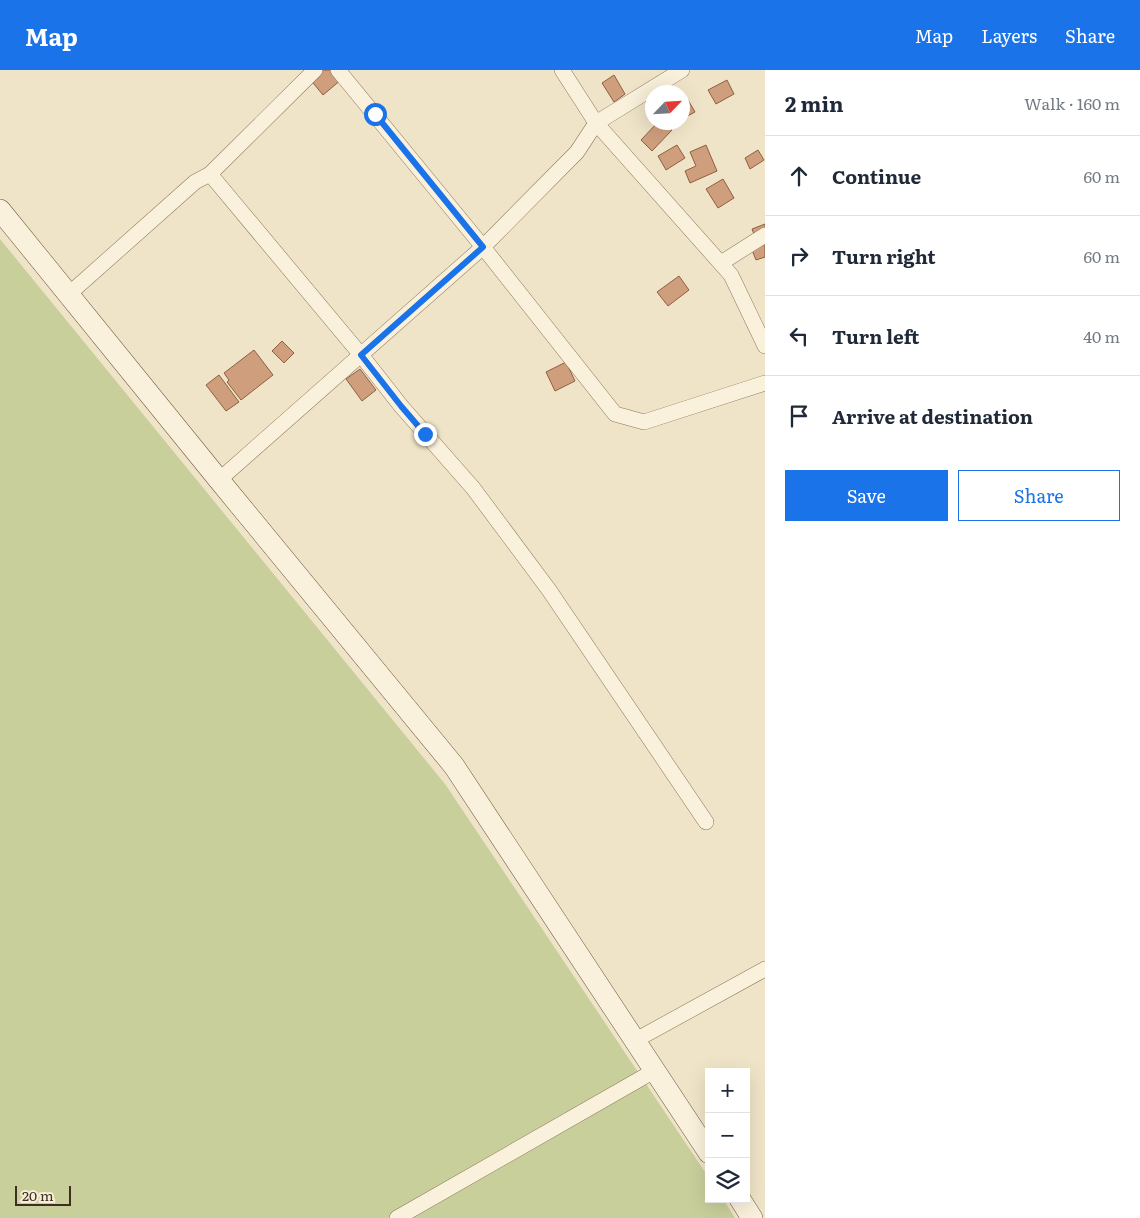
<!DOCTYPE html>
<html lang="en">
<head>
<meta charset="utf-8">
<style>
  :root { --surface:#fff; --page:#f6f6f7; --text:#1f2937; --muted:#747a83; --line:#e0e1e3; --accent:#1a73e8 }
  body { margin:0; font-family:Literata,serif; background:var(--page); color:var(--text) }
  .controls { position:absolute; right:15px; bottom:15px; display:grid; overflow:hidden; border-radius:0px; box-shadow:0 5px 20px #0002 }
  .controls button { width:45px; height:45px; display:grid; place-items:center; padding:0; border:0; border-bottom:1px solid var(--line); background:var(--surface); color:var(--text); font:25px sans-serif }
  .compass { position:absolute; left:645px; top:15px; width:45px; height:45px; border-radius:50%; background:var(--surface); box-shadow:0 5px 20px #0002; rotate:65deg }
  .scale { position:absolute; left:15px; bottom:12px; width:56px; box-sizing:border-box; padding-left:5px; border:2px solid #3d2e20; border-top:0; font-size:14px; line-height:18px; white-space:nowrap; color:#3d2e20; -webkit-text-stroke:4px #f7eed8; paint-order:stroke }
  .stop { position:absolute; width:15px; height:15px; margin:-11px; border:4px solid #1a73e8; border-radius:50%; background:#fff }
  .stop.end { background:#1a73e8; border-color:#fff; box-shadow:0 1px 5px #0008 }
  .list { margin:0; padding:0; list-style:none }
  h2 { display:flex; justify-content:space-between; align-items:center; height:65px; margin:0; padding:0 20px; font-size:21px }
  h2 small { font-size:16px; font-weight:400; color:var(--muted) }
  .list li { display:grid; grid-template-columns:32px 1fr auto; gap:15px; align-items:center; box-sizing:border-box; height:80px; padding:0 20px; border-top:1px solid var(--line) }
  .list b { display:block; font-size:19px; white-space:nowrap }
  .list em { font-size:16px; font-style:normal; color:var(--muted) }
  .actions { display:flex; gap:10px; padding:15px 20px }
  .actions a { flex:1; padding:11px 0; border:1px solid var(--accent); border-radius:0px; text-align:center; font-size:18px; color:var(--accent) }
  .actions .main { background:var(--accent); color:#fff }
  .icon { flex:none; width:28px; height:28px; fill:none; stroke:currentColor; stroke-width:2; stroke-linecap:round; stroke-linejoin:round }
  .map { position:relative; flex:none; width:765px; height:1148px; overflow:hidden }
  header { display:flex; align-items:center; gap:30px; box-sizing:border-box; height:70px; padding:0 25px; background:var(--accent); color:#fff }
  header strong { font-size:24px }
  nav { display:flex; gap:28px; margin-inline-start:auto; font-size:18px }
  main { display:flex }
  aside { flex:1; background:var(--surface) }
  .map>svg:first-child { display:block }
  .green { fill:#c9cf9b }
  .building { fill:#cf9f7d; stroke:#8d5f41 }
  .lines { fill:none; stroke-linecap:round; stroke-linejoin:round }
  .street-casing { stroke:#8d765c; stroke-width:16 }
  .secondary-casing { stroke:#6f573f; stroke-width:22 }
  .street { stroke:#faf1dc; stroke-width:15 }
  .secondary { stroke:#faf1dc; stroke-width:21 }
  .route { stroke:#1a73e8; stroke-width:6 }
</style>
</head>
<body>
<header>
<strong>Map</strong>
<nav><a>Map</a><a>Layers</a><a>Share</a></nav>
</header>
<main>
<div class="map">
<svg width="765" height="1148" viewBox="0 0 765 1148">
  <rect width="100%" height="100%" fill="#f0e4c8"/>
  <path class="green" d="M0,169L445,714L709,1108V1129H723L735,1148H0Z"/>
  <g class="building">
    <path d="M319,0H334L342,9L323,25L309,8Z"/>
    <path d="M614,5L625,24L614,32L602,13Z"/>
    <path d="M727,10L734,24L716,34L708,20Z"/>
    <path d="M684,23L695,42L682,49V24Z"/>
    <path d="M658,52H664L672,60L652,81L641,70Z"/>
    <path d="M677,75L685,88L666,100L658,86Z"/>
    <path d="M706,75L717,101L690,113L685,101L696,96L690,82Z"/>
    <path d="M758,80L764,90L750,99L745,88Z"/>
    <path d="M723,109L734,128L718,138L706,119Z"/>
    <path d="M765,154V187L756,190L750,175L757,172L752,159Z"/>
    <path d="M679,206L689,220L668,236L657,222Z"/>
    <path d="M282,271L294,283L284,293L272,281Z"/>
    <path d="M254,280L273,305L241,330L227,312L229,310L224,303Z"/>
    <path d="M566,292L575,311L555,321L546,302Z"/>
    <path d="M360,299L376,320L362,331L346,309Z"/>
    <path d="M219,305L239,332L226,341L206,315Z"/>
  </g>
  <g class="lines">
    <defs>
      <g id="street">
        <path d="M338,0L483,177L615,344L644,352L765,313"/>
        <path d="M562,0L596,53L731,205L765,276"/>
        <path d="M210,104L361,285L401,336L473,418L549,520L706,752"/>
        <path d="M721,193L765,165"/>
        <path d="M69,224L195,112L210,104L315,0"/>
        <path d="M219,410L483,177L577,82L596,53L682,0"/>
        <path d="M634,971L765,899"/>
        <path d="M397,1148L654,1001"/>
      </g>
      <g id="secondary">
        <path d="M0,140L219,410L454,696L709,1083"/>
        <path d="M740,1129L752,1148"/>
      </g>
    </defs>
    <use href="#street" class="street-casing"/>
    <use href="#secondary" class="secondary-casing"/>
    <use href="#street" class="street"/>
    <use href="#secondary" class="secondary"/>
  </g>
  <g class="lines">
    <path class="route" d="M375,44L483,177L361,285L401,336L425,364"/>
  </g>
</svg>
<div class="controls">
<button>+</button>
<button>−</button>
<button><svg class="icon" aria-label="layers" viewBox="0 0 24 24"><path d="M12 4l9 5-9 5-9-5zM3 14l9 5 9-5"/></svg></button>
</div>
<svg class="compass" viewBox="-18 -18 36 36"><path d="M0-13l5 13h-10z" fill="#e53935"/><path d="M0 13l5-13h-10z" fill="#747a83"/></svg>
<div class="scale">20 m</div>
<div class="stop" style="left:375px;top:44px"></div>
<div class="stop end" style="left:425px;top:364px"></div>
</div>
<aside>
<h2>2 min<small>Walk · 160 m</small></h2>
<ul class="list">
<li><svg class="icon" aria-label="ahead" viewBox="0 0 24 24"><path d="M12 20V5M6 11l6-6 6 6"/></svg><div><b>Continue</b></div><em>60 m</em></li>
<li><svg class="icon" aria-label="right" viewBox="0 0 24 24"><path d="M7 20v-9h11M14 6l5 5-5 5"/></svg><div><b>Turn right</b></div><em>60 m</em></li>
<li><svg class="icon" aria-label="left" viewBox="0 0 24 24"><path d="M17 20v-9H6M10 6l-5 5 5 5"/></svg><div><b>Turn left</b></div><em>40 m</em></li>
<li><svg class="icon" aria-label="arrive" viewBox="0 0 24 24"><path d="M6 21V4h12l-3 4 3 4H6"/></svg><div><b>Arrive at destination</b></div></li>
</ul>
<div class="actions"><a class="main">Save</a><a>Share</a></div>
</aside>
</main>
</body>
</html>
